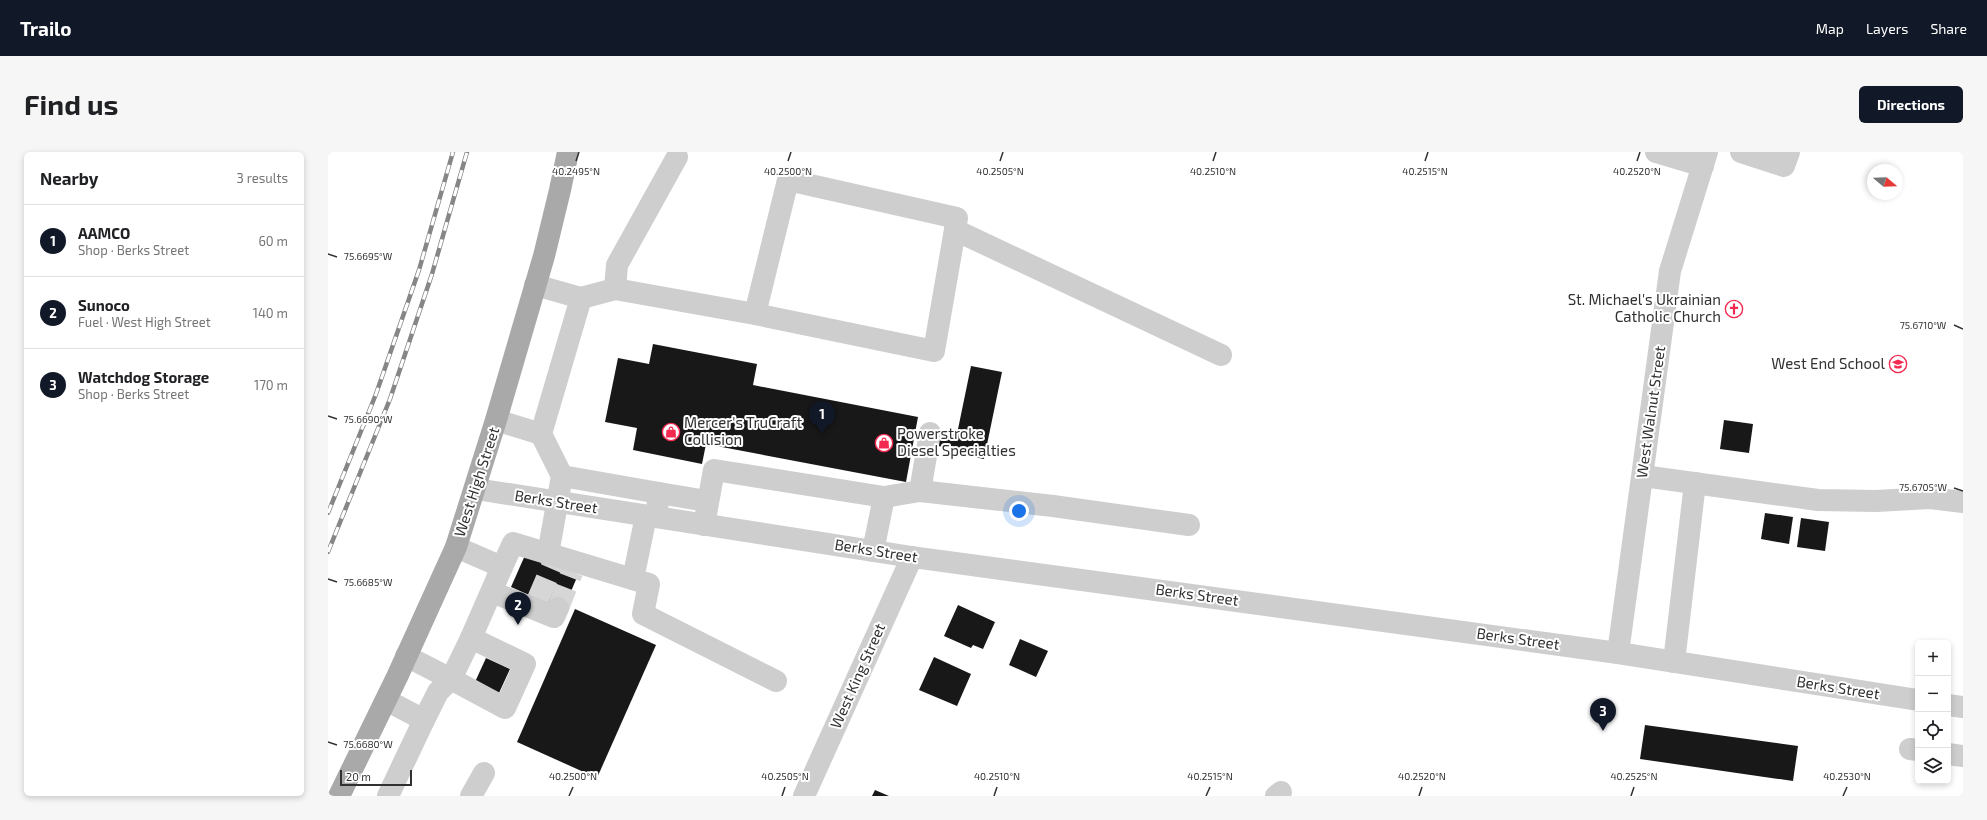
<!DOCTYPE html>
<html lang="en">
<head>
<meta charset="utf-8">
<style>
  :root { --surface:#fff; --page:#f6f6f6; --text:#202124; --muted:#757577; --line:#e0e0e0; --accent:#111827 }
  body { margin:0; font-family:"Exo 2",sans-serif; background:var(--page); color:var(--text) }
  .controls { position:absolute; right:12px; bottom:12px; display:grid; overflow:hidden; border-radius:6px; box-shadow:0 2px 6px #0003 }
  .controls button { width:36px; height:36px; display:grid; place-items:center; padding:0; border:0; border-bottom:1px solid var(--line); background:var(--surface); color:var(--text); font:20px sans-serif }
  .compass { position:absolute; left:1539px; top:12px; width:36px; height:36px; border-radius:50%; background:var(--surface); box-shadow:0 2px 6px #0003; rotate:109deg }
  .scale { position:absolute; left:12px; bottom:10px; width:72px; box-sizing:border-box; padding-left:4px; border:2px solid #313131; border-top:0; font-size:11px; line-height:14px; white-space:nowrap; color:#313131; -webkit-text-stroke:3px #fff; paint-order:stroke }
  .you { position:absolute; left:691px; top:359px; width:14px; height:14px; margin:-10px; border:3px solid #fff; border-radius:50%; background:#1a73e8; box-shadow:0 0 0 6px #1a73e833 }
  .badge { display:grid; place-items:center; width:26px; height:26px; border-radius:50%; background:var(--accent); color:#fff; font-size:13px; font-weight:700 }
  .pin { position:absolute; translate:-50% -33px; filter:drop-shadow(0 1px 2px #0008) }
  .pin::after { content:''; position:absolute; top:21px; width:14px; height:12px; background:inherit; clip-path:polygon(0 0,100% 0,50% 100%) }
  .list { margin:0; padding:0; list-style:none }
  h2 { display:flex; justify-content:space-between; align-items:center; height:52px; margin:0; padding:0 16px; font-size:17px }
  h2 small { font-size:13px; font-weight:400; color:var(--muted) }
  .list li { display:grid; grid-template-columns:26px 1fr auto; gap:12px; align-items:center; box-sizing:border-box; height:72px; padding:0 16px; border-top:1px solid var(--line) }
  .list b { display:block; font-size:15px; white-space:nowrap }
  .list p { margin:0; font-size:13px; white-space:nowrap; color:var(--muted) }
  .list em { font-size:13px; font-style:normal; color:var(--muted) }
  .icon { flex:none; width:22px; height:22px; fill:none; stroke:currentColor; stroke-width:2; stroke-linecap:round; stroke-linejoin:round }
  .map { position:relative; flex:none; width:1635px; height:644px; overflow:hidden; border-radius:6px }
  header { display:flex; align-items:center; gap:24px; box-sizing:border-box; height:56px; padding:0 20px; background:var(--accent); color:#fff }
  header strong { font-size:19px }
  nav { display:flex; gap:22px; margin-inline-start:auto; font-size:14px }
  .intro { display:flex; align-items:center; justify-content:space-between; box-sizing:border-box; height:96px; padding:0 24px }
  h1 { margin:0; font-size:28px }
  .button { padding:10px 18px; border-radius:6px; background:var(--accent); color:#fff; font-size:14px; font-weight:700 }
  main { display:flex; gap:24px; padding:0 24px }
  aside { flex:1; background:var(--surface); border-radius:6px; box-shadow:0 2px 6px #0003 }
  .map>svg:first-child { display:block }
  .building { fill:#181818 }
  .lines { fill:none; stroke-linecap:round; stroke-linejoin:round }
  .minor-tunnel { stroke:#d6d6d6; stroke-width:22; stroke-dasharray:22 11; stroke-linecap:butt }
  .minor { stroke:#cecece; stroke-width:22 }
  .major { stroke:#a9a9a9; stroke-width:22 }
  .rail-casing { stroke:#868686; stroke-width:4.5 }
  .rail { stroke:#fff; stroke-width:3; stroke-dasharray:9; stroke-linecap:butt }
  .ticks { fill:none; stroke:#313131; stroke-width:1.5 }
  .labels { text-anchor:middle; stroke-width:4; stroke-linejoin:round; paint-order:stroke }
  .poi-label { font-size:15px; fill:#313131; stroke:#fff; text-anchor:end }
  .street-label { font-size:15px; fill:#313131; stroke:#fff }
  .ticks-label { font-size:10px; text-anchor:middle; fill:#313131; stroke:#fff; stroke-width:4; stroke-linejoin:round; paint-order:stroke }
</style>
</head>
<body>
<header>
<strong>Trailo</strong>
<nav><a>Map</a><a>Layers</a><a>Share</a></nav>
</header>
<div class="intro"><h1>Find us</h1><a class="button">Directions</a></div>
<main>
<aside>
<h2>Nearby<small>3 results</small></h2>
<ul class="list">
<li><span class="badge">1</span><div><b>AAMCO</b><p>Shop · Berks Street</p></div><em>60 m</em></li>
<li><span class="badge">2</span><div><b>Sunoco</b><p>Fuel · West High Street</p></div><em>140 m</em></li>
<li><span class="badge">3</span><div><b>Watchdog Storage</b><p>Shop · Berks Street</p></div><em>170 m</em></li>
</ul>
</aside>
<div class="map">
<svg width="1635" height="644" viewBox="0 0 1635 644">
  <rect width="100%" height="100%" fill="#fff"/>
  <g class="building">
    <path d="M325,192L429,212L425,233L590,265L578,330L378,292L374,312L305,298L309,276L277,270L290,206L321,212Z"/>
    <path d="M643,214L674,220L656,307L626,301V297L610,294L613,279L629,282Z"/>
    <path d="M1396,268L1425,272L1421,301L1392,297Z"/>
    <path d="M1437,361L1465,365L1461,392L1433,387Z"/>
    <path d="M1473,366L1501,370L1497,399L1469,395Z"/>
    <path d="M198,401L250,423L235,458L183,435Z"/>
    <path d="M630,453L667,470L655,497L645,493L643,496L616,484Z"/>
    <path d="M247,457L328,493L269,626L189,590Z"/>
    <path d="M692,487L720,499L708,525L681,513Z"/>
    <path d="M606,505L643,522L629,554L591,538Z"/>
    <path d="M158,506L182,517L171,541L147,530Z"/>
    <path d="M1317,573L1470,594L1465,629L1312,607Z"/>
    <path d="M547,638L561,644H544Z"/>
  </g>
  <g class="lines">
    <g class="minor-tunnel">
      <path d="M210,447L225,412"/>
      <path d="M230,456L244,420"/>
    </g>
    <g class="minor">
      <path d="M1328,0L1375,14"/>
      <path d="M1413,0L1456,14L1461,0"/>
      <path d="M627,78L893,203"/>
      <path d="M287,137L289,113L349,5"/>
      <path d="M253,146L287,137L427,162L606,199L629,66L460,28L427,162"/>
      <path d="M168,268L213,282L253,146L207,133"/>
      <path d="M213,282L234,324"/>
      <path d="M1315,324L1490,348L1548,349L1602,346L1635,350"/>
      <path d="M148,337L584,405L1290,501L1590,548"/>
      <path d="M592,339L602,281"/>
      <path d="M331,341L379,349"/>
      <path d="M556,345L592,339L725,354L861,373"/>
      <path d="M376,373L386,318L556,345L545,399"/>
      <path d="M128,395L174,415L185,391L321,432L315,462L448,529"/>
      <path d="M220,402L234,324L331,341L328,365"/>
      <path d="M305,427L318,364"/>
      <path d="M164,440L226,465L230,456"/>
      <path d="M143,486L174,415"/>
      <path d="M1290,501L1342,119L1379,0"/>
      <path d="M78,504L123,527L143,486L197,512L177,556L123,527L110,540L96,568"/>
      <path d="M1346,510L1367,331"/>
      <path d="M58,548L96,568L60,644"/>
      <path d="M1620,553L1635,555"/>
      <path d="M1582,597L1590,598"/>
      <path d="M1620,602L1635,604"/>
      <path d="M143,644L156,621"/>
      <path d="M476,644L584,405"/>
      <path d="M948,644L953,640"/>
    </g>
    <path class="major" d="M11,644L69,525L128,395L168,268L216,104L232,38L240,0"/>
    <defs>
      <g id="rail">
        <path d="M0,361L48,242L91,118L125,0"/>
        <path d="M0,400L62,247L104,122L139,0"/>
      </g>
    </defs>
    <use href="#rail" class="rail-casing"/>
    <use href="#rail" class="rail"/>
  </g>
  <path class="ticks" d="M248,9L251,0M460,9L463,0M672,9L675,0M885,9L888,0M1097,9L1100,0M1309,9L1312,0M0,102L9,105M1626,173L1635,177M0,264L9,267M1626,336L1635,339M0,427L9,430M0,590L9,593M241,644L245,635M454,644L457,635M666,644L669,635M878,644L882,635M1091,644L1094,635M1303,644L1306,635M1515,644L1519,635"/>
  <defs>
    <symbol id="church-ring" viewBox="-11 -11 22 22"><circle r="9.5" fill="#fff" stroke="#f32950" stroke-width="1.5"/><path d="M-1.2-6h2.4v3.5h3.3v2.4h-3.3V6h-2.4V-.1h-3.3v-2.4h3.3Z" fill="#f32950"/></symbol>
    <symbol id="school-ring" viewBox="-11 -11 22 22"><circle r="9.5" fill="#fff" stroke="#f32950" stroke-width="1.5"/><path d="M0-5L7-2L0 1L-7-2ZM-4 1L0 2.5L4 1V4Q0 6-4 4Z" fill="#f32950"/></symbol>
    <symbol id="shop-ring" viewBox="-11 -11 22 22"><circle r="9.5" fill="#fff" stroke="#f32950" stroke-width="1.5"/><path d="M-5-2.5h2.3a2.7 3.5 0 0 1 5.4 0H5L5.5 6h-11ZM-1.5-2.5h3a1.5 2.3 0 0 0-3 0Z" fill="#f32950"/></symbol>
  </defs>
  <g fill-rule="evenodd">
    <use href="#church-ring" x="1396" y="147" width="20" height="20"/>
    <use href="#school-ring" x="1560" y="202" width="20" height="20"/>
    <use href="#shop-ring" x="333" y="270" width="20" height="20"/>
    <use href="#shop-ring" x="546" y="281" width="20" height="20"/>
  </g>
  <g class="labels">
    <g class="poi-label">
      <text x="1393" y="153">St. Michael's Ukrainian<tspan x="1393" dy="17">Catholic Church</tspan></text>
      <text x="1557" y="217">West End School</text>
      <text x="356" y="276" text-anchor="start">Mercer's TruCraft<tspan x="356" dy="17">Collision</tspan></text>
      <text x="569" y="287" text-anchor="start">Powerstroke<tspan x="569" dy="17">Diesel Specialties</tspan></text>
    </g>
    <g class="street-label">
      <text transform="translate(1323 260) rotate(-82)" y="5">West Walnut Street</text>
      <text transform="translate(149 330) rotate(-72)" y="5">West High Street</text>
      <text transform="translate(228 350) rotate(9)" y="5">Berks Street</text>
      <text transform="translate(548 399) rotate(9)" y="5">Berks Street</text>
      <text transform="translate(869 443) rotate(8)" y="5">Berks Street</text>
      <text transform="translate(1190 487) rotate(8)" y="5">Berks Street</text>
      <text transform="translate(530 524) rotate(-66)" y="5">West King Street</text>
      <text transform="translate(1510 536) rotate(9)" y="5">Berks Street</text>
    </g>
  </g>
  <g class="ticks-label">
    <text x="248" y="23">40.2495°N</text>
    <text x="460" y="23">40.2500°N</text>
    <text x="672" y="23">40.2505°N</text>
    <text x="885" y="23">40.2510°N</text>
    <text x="1097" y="23">40.2515°N</text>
    <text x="1309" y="23">40.2520°N</text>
    <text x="40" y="108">75.6695°W</text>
    <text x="1595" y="177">75.6710°W</text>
    <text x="40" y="271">75.6690°W</text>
    <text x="1595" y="339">75.6705°W</text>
    <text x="40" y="434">75.6685°W</text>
    <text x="40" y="596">75.6680°W</text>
    <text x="245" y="628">40.2500°N</text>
    <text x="457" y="628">40.2505°N</text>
    <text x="669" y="628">40.2510°N</text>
    <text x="882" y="628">40.2515°N</text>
    <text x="1094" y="628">40.2520°N</text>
    <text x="1306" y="628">40.2525°N</text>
    <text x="1519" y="628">40.2530°N</text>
  </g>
</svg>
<div class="controls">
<button>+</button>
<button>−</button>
<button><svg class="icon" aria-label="locate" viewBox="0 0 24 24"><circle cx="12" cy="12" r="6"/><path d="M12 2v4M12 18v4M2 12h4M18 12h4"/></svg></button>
<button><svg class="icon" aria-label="layers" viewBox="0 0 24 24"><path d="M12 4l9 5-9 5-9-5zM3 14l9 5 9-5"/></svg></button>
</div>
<svg class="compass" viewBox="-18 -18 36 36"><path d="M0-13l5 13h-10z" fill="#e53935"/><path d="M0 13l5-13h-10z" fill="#757577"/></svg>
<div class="scale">20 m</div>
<div class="you"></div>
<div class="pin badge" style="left:494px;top:282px">1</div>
<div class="pin badge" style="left:190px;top:473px">2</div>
<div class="pin badge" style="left:1275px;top:579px">3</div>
</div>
</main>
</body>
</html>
